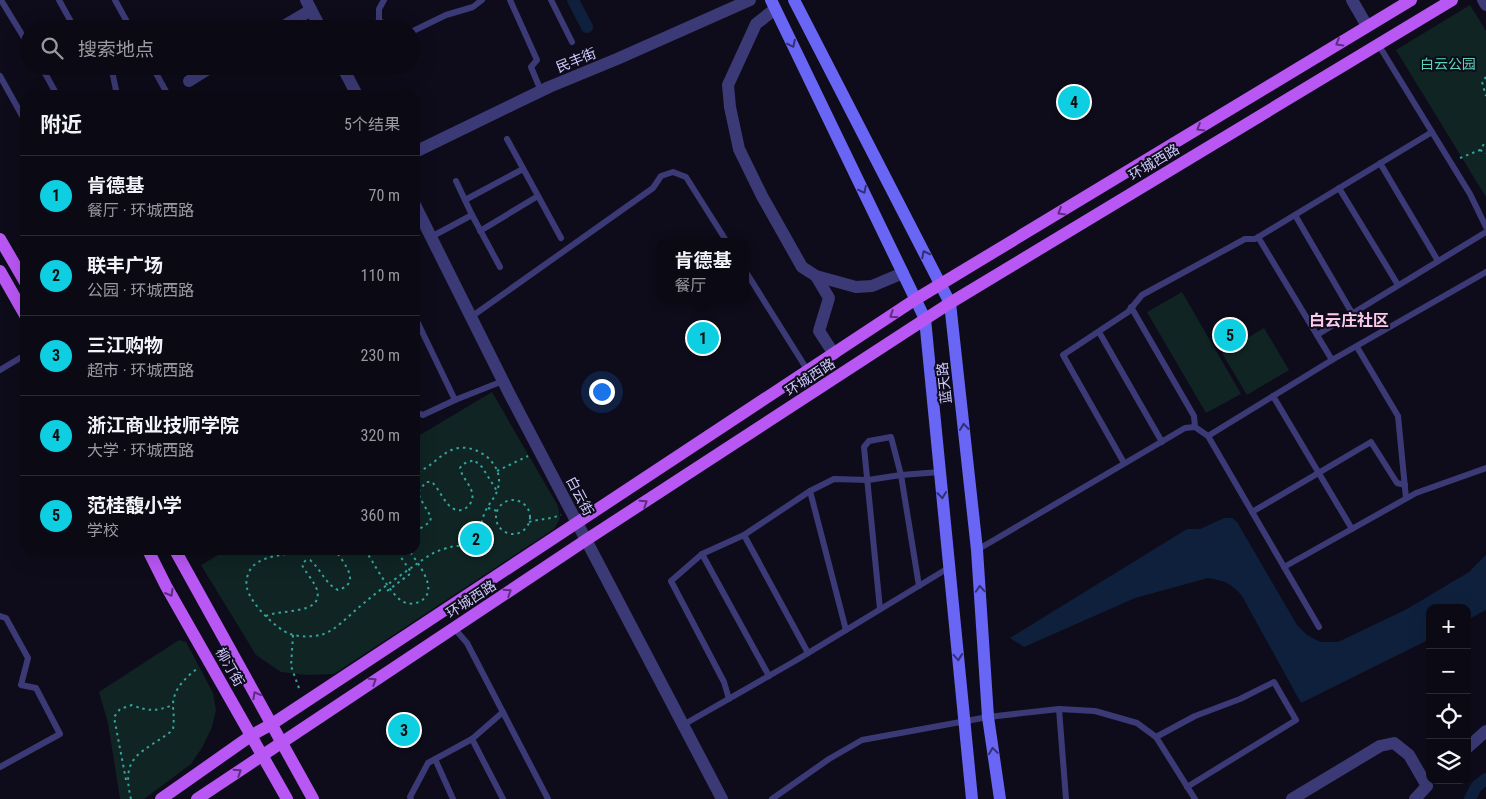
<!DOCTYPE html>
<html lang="zh">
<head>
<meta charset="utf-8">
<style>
  :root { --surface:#0a0914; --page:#13121d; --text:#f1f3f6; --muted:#999aa0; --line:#2a2a34; --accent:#0ecee2 }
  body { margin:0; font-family:"Roboto Condensed","Noto Sans SC",sans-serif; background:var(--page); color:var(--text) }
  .controls { position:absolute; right:15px; bottom:15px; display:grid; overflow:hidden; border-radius:10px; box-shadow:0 5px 20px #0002 }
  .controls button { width:45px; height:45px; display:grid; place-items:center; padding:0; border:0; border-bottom:1px solid var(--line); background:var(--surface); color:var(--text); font:25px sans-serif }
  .you { position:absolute; left:601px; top:391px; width:18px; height:18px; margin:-12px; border:4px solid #fff; border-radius:50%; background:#1a73e8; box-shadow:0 0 0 8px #1a73e833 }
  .badge { display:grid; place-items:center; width:32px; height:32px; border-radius:50%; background:var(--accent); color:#111; font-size:16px; font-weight:700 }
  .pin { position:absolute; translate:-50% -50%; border:2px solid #fff; box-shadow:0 1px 5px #0006 }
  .popup { position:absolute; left:657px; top:238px; width:92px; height:65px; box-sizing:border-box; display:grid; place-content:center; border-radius:10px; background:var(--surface); filter:drop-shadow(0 1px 4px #0005); font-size:16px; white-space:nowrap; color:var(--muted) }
  .popup b { font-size:19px; color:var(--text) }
  .popup::after { content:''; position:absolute; left:50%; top:100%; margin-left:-10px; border:10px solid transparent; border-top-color:var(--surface) }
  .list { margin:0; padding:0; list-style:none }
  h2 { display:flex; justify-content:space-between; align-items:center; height:65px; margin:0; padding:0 20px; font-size:21px }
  h2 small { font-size:16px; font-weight:400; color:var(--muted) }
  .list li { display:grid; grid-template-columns:32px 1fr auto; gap:15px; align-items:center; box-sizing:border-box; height:80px; padding:0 20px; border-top:1px solid var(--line) }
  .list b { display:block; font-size:19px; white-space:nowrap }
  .list p { margin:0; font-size:16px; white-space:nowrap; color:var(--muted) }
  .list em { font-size:16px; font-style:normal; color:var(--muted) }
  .icon { flex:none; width:28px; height:28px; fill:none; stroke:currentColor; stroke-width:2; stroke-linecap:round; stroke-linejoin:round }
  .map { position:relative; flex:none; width:1486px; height:799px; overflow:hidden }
  .search { position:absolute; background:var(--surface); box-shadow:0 5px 20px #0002; left:20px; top:20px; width:400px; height:55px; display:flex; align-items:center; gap:12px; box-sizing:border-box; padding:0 18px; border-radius:28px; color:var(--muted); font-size:19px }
  .panel { position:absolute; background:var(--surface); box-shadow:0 5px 20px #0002; left:20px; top:90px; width:400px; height:465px; border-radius:15px }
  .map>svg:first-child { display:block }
  .green { fill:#0f2423 }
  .water { fill:#0e203c }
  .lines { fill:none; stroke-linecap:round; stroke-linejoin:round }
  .canal { stroke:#0e203c; stroke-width:12 }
  .path { stroke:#34a49d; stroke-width:2; stroke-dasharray:2.5 4; stroke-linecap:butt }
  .lane { stroke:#3c3a76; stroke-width:6 }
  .street { stroke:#3c3a76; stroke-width:12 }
  .secondary { stroke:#6966f5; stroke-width:12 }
  .primary { stroke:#b957f4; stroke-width:12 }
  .path-bridge { stroke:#34a49d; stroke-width:2; stroke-dasharray:2.5 4; stroke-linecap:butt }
  .oneway { stroke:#5b2e7c }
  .oneway2 { stroke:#323072 }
  .labels { text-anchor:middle; stroke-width:4; stroke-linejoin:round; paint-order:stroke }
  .street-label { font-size:14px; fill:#cec9fc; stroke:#0e0c1a }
  .park-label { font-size:14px; fill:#5bd5b6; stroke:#0e0c1a }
  .quarter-label { font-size:16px; font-weight:bold; fill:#fccaea; stroke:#0e0c1a }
</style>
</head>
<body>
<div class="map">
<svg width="1486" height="799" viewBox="0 0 1486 799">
  <rect width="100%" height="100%" fill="#0e0c1a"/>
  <g class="green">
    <path d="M1470,5L1486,31V197L1396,50Z"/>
    <path d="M1182,292L1241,394L1206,413L1147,312Z"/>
    <path d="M1264,328L1289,370L1247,395L1222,353Z"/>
    <path d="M492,392L558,506L560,519L554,529L334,674L306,675L281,672L256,655L201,565L227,550H415V438Z"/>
    <path d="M179,640L186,642L213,693L216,710L212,727L203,746L191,764L144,799H120L108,723L99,692Z"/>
  </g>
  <path class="water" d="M1224,518H1232L1237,522L1297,625L1307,635L1320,642H1338L1407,609L1469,572L1486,555V610L1467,620V608H1430V639L1301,703L1242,596C1231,583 1225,581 1208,578L1135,598L1024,647L1010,638L1187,529H1200Z"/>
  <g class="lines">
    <g class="canal">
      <path d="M573,0L587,27"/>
      <path d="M1470,799L1476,787L1486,779"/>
    </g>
    <g class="path">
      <path d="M1486,77L1482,82L1486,96"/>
      <path d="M1480,150L1486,153"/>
      <path d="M1460,158L1480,150L1486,141"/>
      <path d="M497,471L528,456"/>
      <circle cx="513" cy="517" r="17"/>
      <path d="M488,508L497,511"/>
      <path d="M529,522C540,519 551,519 561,515"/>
      <path d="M415,532L430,522L431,517L420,498L418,492L426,482H432C440,490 445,505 454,509C465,514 475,502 472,492C469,483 462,477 460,468L463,464L474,460L482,467L497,491"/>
      <path d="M298,550C283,557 265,554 252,567C248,572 245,581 247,588C250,603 276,629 290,634C299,637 311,637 320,635C334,632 346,618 357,609C374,594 392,581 411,568C421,561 432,552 444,549C456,544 463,548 476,541C481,531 481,521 485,512C489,503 496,497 498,488C505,464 476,442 454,449C439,454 431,469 415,472"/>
      <path d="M365,550C374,563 390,594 402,601C408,605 415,604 421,601C440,589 417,563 409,550"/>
      <path d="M266,616C280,609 324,615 317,590C314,581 306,573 302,565L305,561L310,560C321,569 325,584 338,590C362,583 344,563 335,550"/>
      <path d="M293,635L291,666L300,691"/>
      <path d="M126,780L114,717L120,709L132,705C149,712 157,711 173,705"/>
      <path d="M131,799C120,754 142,754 173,730C174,720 174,716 173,707C172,690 186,677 198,668"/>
    </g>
    <g class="lane">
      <path d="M1,0L29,46"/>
      <path d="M59,0L75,29"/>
      <path d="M115,0L131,29"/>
      <path d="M510,0L537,60L531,67L541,91"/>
      <path d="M551,0L572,42"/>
      <path d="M379,21L395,29"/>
      <path d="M368,29L379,21V9L384,0"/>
      <path d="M411,32L446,15L473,7L482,0"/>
      <path d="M1378,44L1470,194L1486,227"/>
      <path d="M41,66L57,95"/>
      <path d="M111,66L117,95"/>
      <path d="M152,66L168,95"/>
      <path d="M0,76L25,121"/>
      <path d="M507,139L561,238"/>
      <path d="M1380,163L1438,261"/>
      <path d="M456,181L472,215"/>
      <path d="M1339,188L1398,285"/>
      <path d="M465,200L523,169"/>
      <path d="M1295,215L1352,313"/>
      <path d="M480,231L538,196"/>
      <path d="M431,237L472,215L500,267"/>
      <path d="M1258,237L1332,360"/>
      <path d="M746,272L808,371"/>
      <path d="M1131,307L1194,416L1195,427"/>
      <path d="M415,317L455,400L503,381"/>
      <path d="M471,317L653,188L661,176L673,172L686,177L727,242"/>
      <path d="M1099,332L1162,442"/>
      <path d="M1317,335L1486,232"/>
      <path d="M1357,347L1398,416L1406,498"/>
      <path d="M0,370L25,355"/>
      <path d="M1273,396L1352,529"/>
      <path d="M415,412L423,415L455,400"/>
      <path d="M1208,436L1332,360L1486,272"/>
      <path d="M1124,463L1063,355L1128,312L1142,295L1245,239H1255L1432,132"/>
      <path d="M1252,512L1371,442L1397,483L1405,485"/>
      <path d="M744,535L808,653"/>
      <path d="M977,550L1185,428L1195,427L1208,436L1319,627"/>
      <path d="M702,554L769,676"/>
      <path d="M1284,567L1416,493L1486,468"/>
      <path d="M880,609L864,447L869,441L891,437L901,475L919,586"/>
      <path d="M0,616L6,618L28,658L21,685L36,688L60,734L0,767"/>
      <path d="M454,628L467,643L548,799"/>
      <path d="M846,630L810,491L834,479L868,480L901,475L940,472"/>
      <path d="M729,699L724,682L671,581L702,554L744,535L810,491"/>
      <path d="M1059,709L1066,799"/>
      <path d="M683,725L795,661L950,567"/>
      <path d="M1156,737L1195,716L1240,699L1274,682L1296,720L1187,787"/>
      <path d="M472,739L503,799"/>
      <path d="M435,759L453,799"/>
      <path d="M411,799L410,797L428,763L472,739L503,712"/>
      <path d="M772,799L829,759L862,740L988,717L1059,709L1095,711L1137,723L1156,737L1195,799"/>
    </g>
    <g class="street">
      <path d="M306,0L321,29"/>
      <path d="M1352,0L1367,26"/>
      <path d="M1483,0L1486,5"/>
      <path d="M775,9L756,24L728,85L730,107L739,149L762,196L802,267L816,276L856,287L872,286L903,273"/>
      <path d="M279,29L311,10"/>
      <path d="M342,66L357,95"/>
      <path d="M189,81L213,66"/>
      <path d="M415,152L549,87L617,59L750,0"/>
      <path d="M415,205L510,395L722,799"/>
      <path d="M816,276L829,298L819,331L834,354"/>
      <path d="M1467,748L1486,731"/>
      <path d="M1292,799L1380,746L1394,743L1409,755L1427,786L1415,799"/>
    </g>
    <g class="secondary">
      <path d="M771,0L925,319L972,799"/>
      <path d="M794,0L950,303L977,550L988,717L1000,799"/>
    </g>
    <g class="primary">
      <path d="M0,239L25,282"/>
      <path d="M0,271L25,315"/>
      <path d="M148,550L166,586L287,799"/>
      <path d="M175,550L313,799"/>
      <path d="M161,799L252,735L272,724L916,299L1411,0"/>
      <path d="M197,799L586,540L950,303L1452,0"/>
    </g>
    <path class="path-bridge" d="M387,591L410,574L411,572L396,550"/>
  </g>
  <defs><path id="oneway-chevron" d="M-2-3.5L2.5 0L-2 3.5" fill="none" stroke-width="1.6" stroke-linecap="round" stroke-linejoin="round" transform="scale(1.25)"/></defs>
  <g class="oneway">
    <use href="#oneway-chevron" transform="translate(1339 43) rotate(149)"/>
    <use href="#oneway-chevron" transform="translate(1200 128) rotate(149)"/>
    <use href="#oneway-chevron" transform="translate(1061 212) rotate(149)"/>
    <use href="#oneway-chevron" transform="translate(893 315) rotate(147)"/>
    <use href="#oneway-chevron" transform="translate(644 503) rotate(-33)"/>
    <use href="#oneway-chevron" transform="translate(508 592) rotate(-33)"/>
    <use href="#oneway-chevron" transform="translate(170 593) rotate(60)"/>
    <use href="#oneway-chevron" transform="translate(373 681) rotate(-33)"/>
    <use href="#oneway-chevron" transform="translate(256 695) rotate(-119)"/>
    <use href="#oneway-chevron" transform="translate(238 772) rotate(-33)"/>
  </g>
  <g class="oneway2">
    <use href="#oneway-chevron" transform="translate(792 44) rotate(64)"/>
    <use href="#oneway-chevron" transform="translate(863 190) rotate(64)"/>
    <use href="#oneway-chevron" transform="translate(925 254) rotate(-117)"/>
    <use href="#oneway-chevron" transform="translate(964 427) rotate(-96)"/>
    <use href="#oneway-chevron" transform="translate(942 495) rotate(84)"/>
    <use href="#oneway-chevron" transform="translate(980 589) rotate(-94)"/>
    <use href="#oneway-chevron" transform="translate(958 657) rotate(85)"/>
    <use href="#oneway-chevron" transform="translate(993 751) rotate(-98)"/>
  </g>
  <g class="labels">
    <g class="street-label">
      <text transform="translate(576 60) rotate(-22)" y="5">民丰街</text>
      <text transform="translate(1154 162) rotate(-31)" y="5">环城西路</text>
      <text transform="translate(810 377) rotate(-33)" y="5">环城西路</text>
      <text transform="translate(944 383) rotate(-96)" y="5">蓝天路</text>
      <text transform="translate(580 496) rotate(62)" y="5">白云街</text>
      <text transform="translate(471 599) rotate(-33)" y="5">环城西路</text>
      <text transform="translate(230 667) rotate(60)" y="5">柳汀街</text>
    </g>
    <g class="park-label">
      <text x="1448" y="69">白云公园</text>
    </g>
    <g class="quarter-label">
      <text x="1349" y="326">白云庄社区</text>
    </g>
  </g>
</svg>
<div class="controls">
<button>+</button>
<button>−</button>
<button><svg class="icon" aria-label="locate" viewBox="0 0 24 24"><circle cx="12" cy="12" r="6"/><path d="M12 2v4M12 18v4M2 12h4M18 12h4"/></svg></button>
<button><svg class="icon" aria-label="layers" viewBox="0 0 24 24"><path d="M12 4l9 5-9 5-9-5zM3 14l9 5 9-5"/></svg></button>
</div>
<div class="you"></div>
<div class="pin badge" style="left:703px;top:338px">1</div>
<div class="popup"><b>肯德基</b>餐厅</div>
<div class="pin badge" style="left:476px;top:539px">2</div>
<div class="pin badge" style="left:404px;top:730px">3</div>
<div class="pin badge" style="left:1074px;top:102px">4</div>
<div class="pin badge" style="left:1230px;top:335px">5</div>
<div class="search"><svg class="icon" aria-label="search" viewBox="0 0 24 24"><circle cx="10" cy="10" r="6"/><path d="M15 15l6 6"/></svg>搜索地点</div>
<section class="panel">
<h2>附近<small>5个结果</small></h2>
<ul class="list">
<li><span class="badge">1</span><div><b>肯德基</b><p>餐厅 · 环城西路</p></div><em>70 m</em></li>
<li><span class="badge">2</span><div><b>联丰广场</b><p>公园 · 环城西路</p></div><em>110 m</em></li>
<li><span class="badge">3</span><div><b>三江购物</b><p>超市 · 环城西路</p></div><em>230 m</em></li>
<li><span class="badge">4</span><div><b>浙江商业技师学院</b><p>大学 · 环城西路</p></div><em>320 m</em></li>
<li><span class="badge">5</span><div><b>范桂馥小学</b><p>学校</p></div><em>360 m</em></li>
</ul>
</section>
</div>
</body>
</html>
